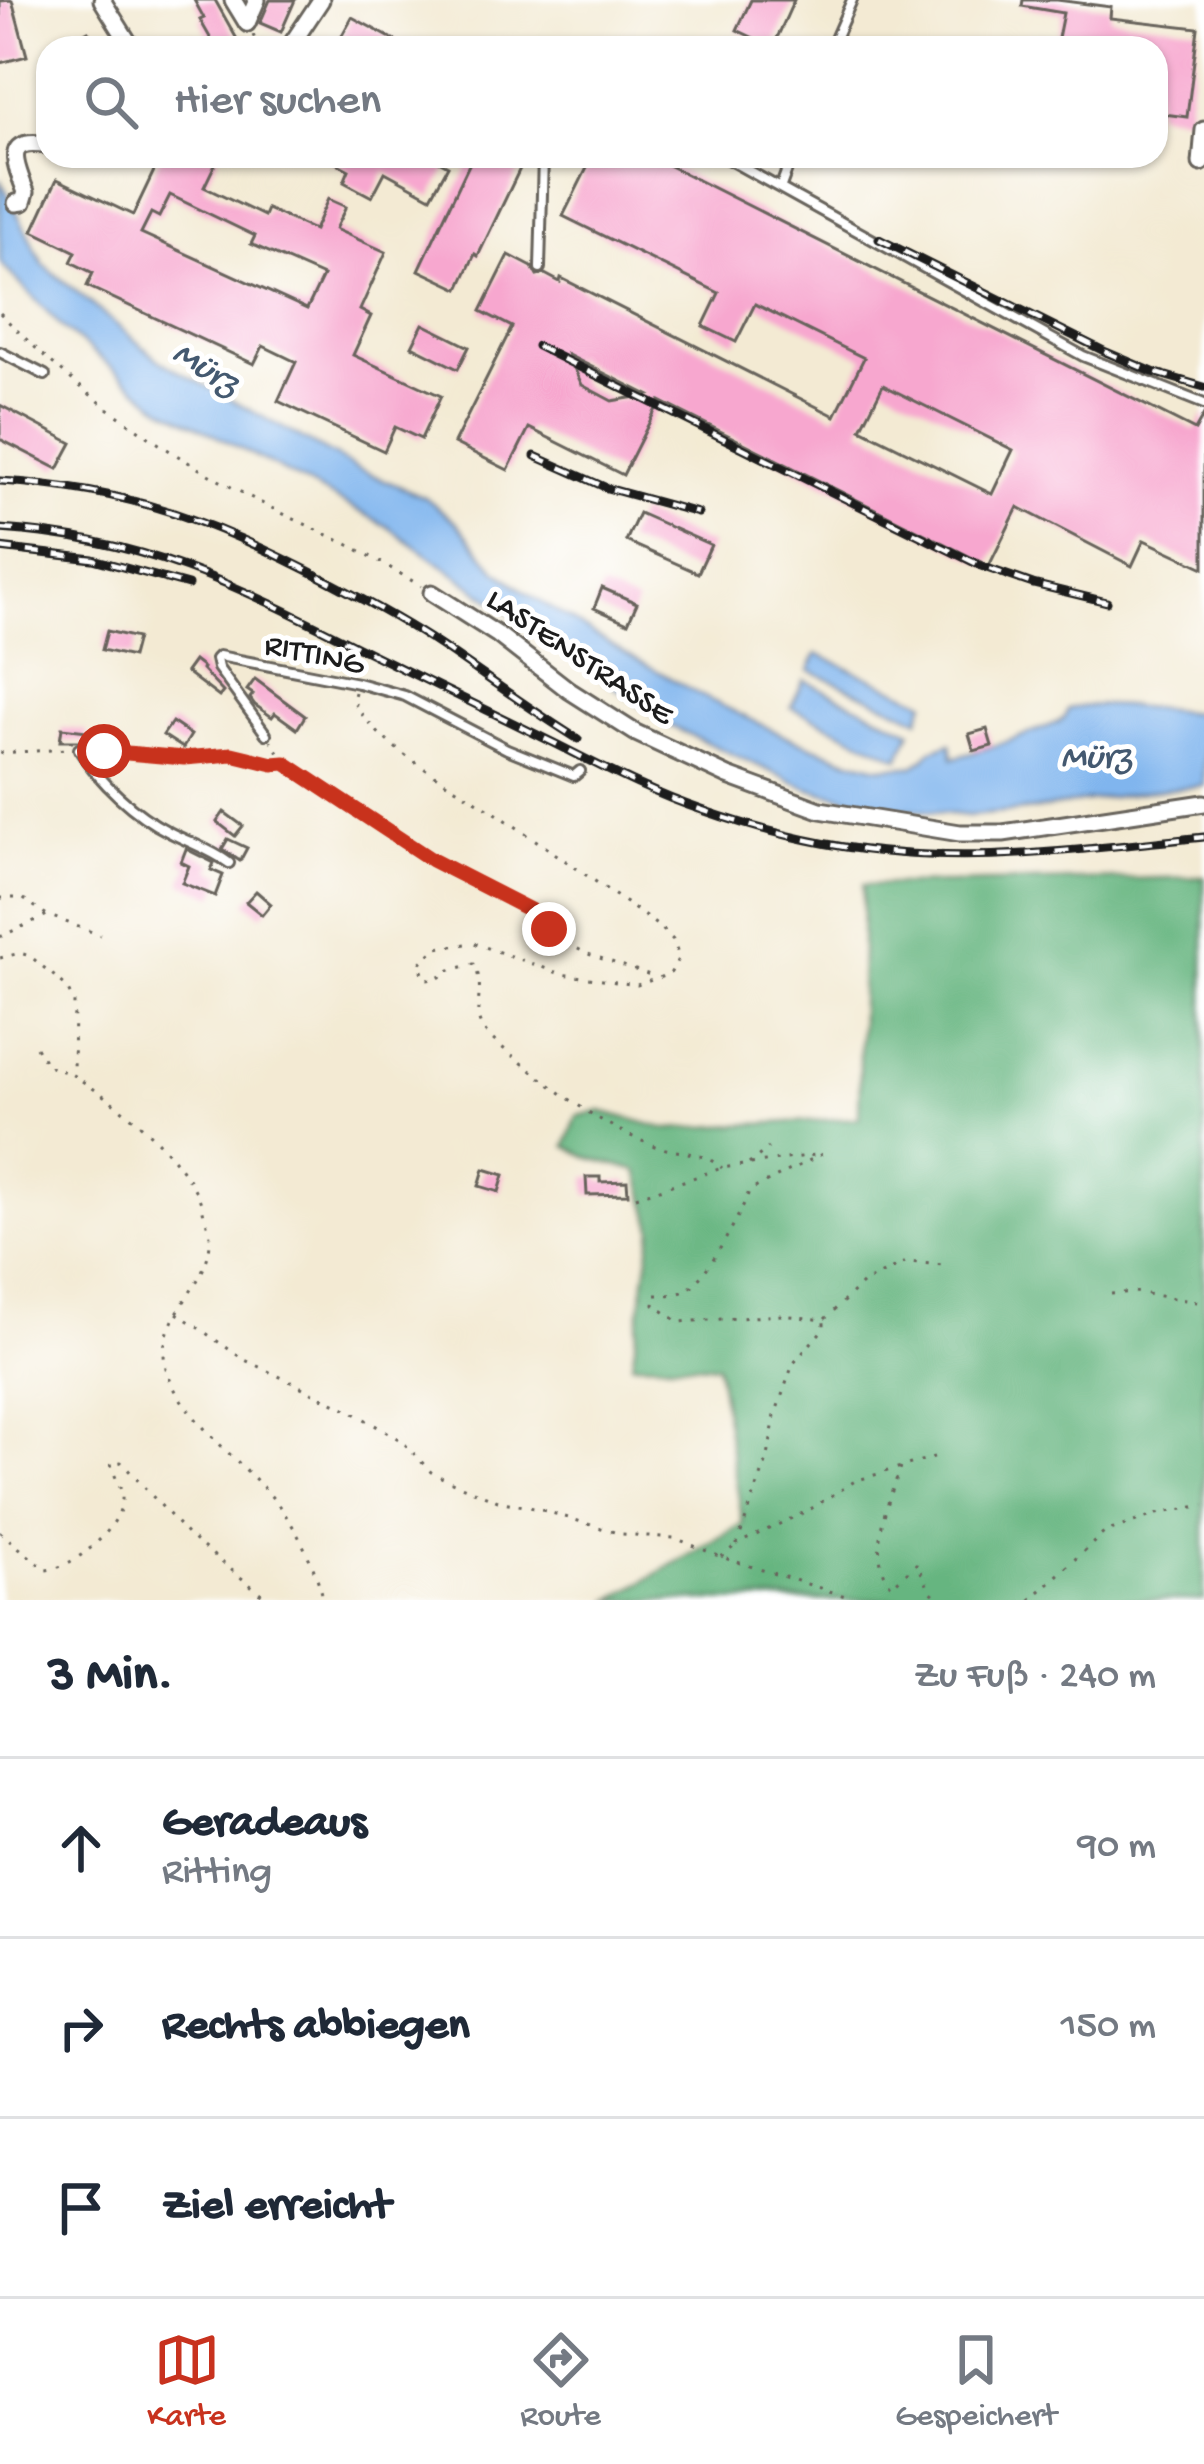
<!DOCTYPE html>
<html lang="de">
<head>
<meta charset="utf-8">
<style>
  :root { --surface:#fff; --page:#f2f2f3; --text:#1f2937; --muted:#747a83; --line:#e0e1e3; --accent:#c8321e }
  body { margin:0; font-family:"Gochi Hand",sans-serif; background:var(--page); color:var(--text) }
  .stop { position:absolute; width:36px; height:36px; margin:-27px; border:9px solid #c8321e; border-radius:50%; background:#fff }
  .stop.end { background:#c8321e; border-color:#fff; box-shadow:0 3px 12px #0008 }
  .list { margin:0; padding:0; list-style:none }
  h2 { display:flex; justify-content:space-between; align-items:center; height:156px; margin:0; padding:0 48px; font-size:51px }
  h2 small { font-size:39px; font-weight:400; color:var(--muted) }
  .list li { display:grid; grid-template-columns:78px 1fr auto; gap:36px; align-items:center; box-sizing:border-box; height:180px; padding:0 48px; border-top:3px solid var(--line) }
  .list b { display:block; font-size:45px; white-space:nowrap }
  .list p { margin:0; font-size:39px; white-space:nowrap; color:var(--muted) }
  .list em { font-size:39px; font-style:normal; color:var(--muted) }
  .icon { flex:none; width:66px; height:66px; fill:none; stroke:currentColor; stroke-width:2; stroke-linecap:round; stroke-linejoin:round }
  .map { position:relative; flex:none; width:1204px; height:1600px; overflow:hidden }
  .search { position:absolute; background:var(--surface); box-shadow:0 3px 9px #0004; left:36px; right:36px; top:36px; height:132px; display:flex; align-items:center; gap:30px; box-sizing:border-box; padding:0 42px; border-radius:36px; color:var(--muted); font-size:45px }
  .sheet { height:696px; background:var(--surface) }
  nav { display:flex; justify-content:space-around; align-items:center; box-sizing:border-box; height:168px; border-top:3px solid var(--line); background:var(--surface); font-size:33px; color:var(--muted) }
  nav a { display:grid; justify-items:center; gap:6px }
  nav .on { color:var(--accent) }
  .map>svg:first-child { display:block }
  .forest { fill:#66b580; stroke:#41684e; stroke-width:3 }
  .water { fill:#80b5ee; stroke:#4e6885; stroke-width:3 }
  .building { fill:#f7a7cf; fill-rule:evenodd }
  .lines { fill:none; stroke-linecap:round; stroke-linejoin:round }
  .lane-casing { stroke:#67645c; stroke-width:14 }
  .street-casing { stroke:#67645c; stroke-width:21 }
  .path { stroke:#67645c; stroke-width:3; stroke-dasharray:3 9; stroke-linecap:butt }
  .lane { stroke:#fff; stroke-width:8 }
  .street { stroke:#fff; stroke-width:15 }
  .rail-casing { stroke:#1c1c1c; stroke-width:9 }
  .rail { stroke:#fff; stroke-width:4.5; stroke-dasharray:14; stroke-linecap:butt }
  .route { stroke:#c8321e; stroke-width:15 }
  .labels { text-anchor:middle; stroke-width:10; stroke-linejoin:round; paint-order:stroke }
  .street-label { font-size:33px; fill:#1c1c1c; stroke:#fff }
  .water-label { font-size:36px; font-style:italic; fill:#445970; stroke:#fff }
</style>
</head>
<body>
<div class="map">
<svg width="1204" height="1600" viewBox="0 0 1204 1600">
  <rect width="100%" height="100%" fill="#fff"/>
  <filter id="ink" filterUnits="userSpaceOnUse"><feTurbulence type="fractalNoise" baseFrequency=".00833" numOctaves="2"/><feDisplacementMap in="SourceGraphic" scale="24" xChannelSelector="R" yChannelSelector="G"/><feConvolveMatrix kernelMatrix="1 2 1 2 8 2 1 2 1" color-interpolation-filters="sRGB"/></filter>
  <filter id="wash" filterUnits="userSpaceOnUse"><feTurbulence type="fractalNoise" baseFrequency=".004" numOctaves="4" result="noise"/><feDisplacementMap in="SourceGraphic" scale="48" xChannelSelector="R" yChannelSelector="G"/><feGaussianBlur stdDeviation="2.7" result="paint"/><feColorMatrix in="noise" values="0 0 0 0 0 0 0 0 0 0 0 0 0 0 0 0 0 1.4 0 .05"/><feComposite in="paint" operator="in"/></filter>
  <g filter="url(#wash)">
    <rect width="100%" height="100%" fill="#f3ead3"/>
    <path class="forest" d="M1204,877V1600H611L743,1524L717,1365L632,1363L653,1228L638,1171L590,1158L566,1146L577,1116L601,1111L667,1129L859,1118L863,885Z"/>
    <g class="water">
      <path d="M0,179L43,264L160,361L358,469L425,497L456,522L496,570L528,594L610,644L700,695L781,734L843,758L879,767L913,766L924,759L932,750L951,743L953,758C990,749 1024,736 1059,722L1064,718L1068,709C1112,700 1160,710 1204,714V786L1149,791L1034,810L968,816L888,807L810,789L668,725L387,526L158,405L64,329L4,267L0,261Z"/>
      <path d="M817,654L925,702L919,719L809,670Z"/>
      <path d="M804,680L911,731L899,758L791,707Z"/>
    </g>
    <g id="blocks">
      <g class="building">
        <path d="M12,0L27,56L0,63V1Z"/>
        <path d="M194,0H215L242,48H216L200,20L204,18Z"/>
        <path d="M270,0H295L281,32L260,23Z"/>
        <path d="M751,0H794L773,47L737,30Z"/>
        <path d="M1023,0H1057L1111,7L1110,18L1198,28L1187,117L1156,113V48H1056L1063,13L1022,6Z"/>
        <path d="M352,17L409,48H335Z"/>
        <path d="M88,31L97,48H57Z"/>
        <path d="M161,156H219L204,187L264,216L267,209L314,230L328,199L346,207L335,229L386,252L360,310L371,316L353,355L441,396L421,439L395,427L384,451L278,401L296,362L263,346L254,364L87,286L93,273L71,262L76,252L33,231L57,179L133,215ZM170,195L255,236L251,244L323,276L307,309L141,233L151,213L159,217Z"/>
        <path d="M323,156H429L448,166L431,197L385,172L372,197L344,182L349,170Z"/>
        <path d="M473,156H526L478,256L475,254L459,289L419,270Z"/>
        <path d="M593,156H650L1195,430L1204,414V568L1144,540L1132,566L1018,507L989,566L660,401L623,475L529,428L508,470L454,443L512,327L481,311L509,255L532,267L537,276L545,274L560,282L561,278L835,416L864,358L755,304L736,342L703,326L719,293L563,216ZM568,355L648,395L612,401L582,385ZM883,385L1013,450L992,494L861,429Z"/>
        <path d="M423,324L469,347L458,369L412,346Z"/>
        <path d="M0,405L72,443L58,469L0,439Z"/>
        <path d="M639,513L711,545L698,573L626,541Z"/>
        <path d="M602,588L637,603L628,623L594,608Z"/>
        <path d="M107,631L137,638L132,657L102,650Z"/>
        <path d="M194,661L203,668L202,670L223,692L219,697L186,672Z"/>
        <path d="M255,679L305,716L297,729L275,713L272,717L255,705L250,698L253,694L247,690Z"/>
        <path d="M172,722L191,735L183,748L163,735Z"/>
        <path d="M62,728L87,731L85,744L80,741H60Z"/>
        <path d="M987,729L992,746L974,751L969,734Z"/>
        <path d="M224,812L243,826L235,836L217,822Z"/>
        <path d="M228,839L247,848L240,861L222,849Z"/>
        <path d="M186,849L214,863L211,870L223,875L215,896L182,883L189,866L181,862Z"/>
        <path d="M256,891L271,904L262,915L246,902Z"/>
        <path d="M484,1169L504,1175L499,1192L479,1186Z"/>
        <path d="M586,1177H600V1182L627,1181L628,1194L587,1195Z"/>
      </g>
    </g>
  </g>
  <g filter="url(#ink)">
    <use href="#blocks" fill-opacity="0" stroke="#67645c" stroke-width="3"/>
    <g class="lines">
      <defs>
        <g id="lane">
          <path d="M831,48L852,0"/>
          <path d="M722,156L1083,356L1204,404"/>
          <path d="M781,186L792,156"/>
          <path d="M540,268L543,156"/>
          <path d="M0,352L45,375"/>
          <path d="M266,734L218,668L216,659L219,656L358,683L405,696L507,749L574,776L580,771"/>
          <path d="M79,749C99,782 135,815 169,832C190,843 210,849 229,863"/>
        </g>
        <g id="street">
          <path d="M102,0L132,48"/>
          <path d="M233,0L247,23"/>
          <path d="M247,23L257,0"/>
          <path d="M289,48L321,0"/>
          <path d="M1201,163L1204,130"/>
          <path d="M16,203L23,202L26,192C15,163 2,137 48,145"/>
          <path d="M432,593L498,635L570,691L636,733L728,776L820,810L960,833H1003L1204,803"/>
        </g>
      </defs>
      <use href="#lane" class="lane-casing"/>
      <use href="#street" class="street-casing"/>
      <g class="path">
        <path d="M253,35L259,48"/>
        <path d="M0,313C72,388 158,449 250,497C282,514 316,529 349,545C373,557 397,572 421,586"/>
        <path d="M355,692L353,700C377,747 448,782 491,810C548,848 605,888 661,928L673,940L679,957L670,974L637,985L561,974L474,943L437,948L419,964L426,980L437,979L450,970L474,964C487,989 471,1010 482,1027C490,1040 506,1050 517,1059C558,1092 602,1126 652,1145C676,1154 702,1150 722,1168"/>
        <path d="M96,750L184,758L232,754L280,765L285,763L271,741"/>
        <path d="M0,753L68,749"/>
        <path d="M285,763L432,860L529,910L566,943L588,954L656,977"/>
        <path d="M0,898H22L47,915"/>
        <path d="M0,937L47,915L100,935"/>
        <path d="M0,958L20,953L30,956L66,986L74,1002L73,1074"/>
        <path d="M36,1047C48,1069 47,1066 69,1073C74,1075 101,1094 107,1098C140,1122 174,1154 195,1190C200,1198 202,1206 204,1215C207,1224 211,1233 210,1242C208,1289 153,1319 166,1368C179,1417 245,1463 276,1502C299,1531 314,1565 324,1600"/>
        <path d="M749,1164L768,1148"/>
        <path d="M636,1197L722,1168L822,1154L749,1191C742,1213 704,1282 685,1291C676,1295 665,1295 655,1295L654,1305L679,1322L782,1315L824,1320V1328L793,1364L775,1415L768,1457L737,1544L809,1510L855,1481L940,1455"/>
        <path d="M1111,1294L1134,1292L1204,1303"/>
        <path d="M177,1313L243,1359L349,1410L402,1441L431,1472L449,1481L498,1501L539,1509L621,1534L675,1538L721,1557L858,1600"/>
        <path d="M825,1319L863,1283L906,1262L945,1265"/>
        <path d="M901,1467C888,1502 865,1553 892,1586L917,1563L930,1591L941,1600"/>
        <path d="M0,1532L46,1570C73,1568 120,1530 122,1500C123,1487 113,1476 111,1463L121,1462L189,1536L269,1600"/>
        <path d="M721,1557L736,1545"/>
        <path d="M1030,1600L1105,1532L1157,1514L1204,1505"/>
      </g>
      <use href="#lane" class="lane"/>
      <use href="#street" class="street"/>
      <defs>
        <g id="rail">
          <path d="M879,239L1106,352L1153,372L1204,387"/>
          <path d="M537,346L981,566L1033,584L1107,602"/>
          <path d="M535,456L607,488L698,513"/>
          <path d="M0,481C128,488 218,523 330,582C368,602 405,622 441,646C487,677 531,710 578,739"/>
          <path d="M0,529C143,538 234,584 358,647C423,679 489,711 554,743C602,767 651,793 702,810C765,832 830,848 896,853C999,862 1102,847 1204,837"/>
          <path d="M0,548L93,559L188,585"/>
        </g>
      </defs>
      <use href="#rail" class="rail-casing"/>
      <use href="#rail" class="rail"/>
    </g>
  </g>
  <g class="lines" filter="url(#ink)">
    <path class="route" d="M104,751L184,758L232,754L273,764L285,763L432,860L530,910L549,929"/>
  </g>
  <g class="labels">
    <g class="street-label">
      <text transform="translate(315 651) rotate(12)" y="12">RITTING</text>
      <text transform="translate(582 654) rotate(34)" y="12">LASTENSTRASSE</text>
    </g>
    <g class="water-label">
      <text transform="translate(208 365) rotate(32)" y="13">Mürz</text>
      <text x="1096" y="766">Mürz</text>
    </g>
  </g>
</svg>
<div class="stop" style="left:104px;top:751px"></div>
<div class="stop end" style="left:549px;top:929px"></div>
<div class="search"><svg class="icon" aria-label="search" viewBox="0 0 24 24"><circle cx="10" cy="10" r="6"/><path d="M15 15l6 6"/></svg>Hier suchen</div>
</div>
<section class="sheet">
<h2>3 Min.<small>Zu Fuß · 240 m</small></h2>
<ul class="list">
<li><svg class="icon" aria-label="ahead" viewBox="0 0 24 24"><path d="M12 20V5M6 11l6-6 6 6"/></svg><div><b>Geradeaus</b><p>Ritting</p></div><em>90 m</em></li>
<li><svg class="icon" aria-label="right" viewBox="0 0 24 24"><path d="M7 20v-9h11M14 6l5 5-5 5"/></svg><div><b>Rechts abbiegen</b></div><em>150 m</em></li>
<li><svg class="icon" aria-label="arrive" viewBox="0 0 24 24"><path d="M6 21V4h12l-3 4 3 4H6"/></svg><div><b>Ziel erreicht</b></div></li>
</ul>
</section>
<nav>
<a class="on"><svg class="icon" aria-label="map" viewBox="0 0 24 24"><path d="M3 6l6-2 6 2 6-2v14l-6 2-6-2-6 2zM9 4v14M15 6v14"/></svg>Karte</a>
<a><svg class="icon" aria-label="directions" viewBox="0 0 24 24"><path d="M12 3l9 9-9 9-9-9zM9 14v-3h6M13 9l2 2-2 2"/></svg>Route</a>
<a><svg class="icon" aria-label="saved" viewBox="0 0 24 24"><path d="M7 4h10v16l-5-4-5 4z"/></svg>Gespeichert</a>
</nav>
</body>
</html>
